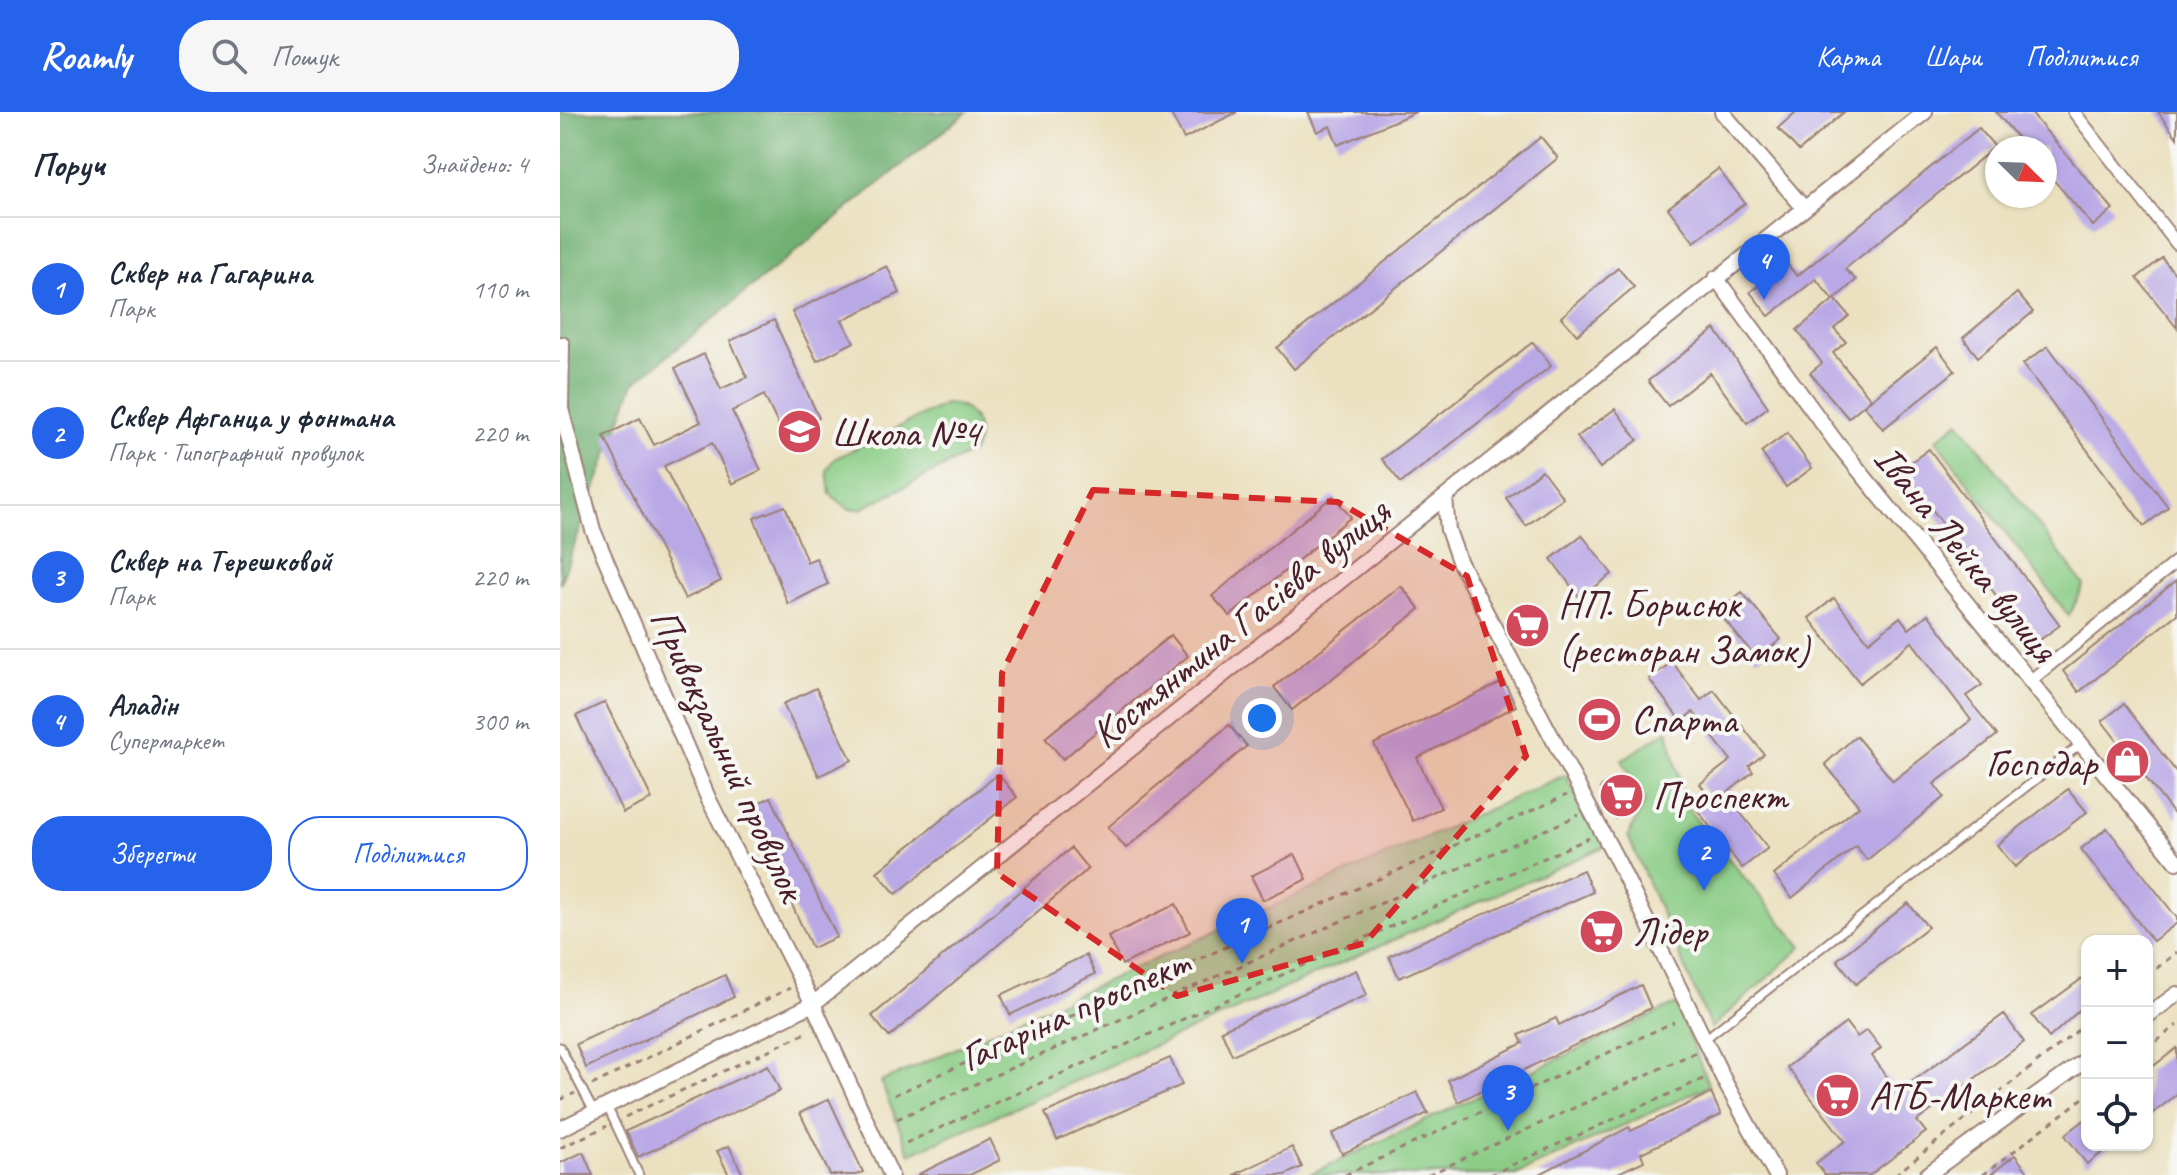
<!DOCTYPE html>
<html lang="uk">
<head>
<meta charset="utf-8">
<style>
  :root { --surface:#fff; --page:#f6f6f7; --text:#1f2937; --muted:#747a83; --line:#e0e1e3; --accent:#2563eb }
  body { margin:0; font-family:Caveat,sans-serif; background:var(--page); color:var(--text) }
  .controls { position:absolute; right:24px; bottom:24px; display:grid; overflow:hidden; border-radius:16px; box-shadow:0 2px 6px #0004 }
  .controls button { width:72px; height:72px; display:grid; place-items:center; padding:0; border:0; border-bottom:2px solid var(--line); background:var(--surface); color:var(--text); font:40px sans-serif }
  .compass { position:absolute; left:1425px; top:24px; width:72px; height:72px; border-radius:50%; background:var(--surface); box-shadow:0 2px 6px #0004; rotate:113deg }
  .you { position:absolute; left:702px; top:606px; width:28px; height:28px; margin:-20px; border:6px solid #fff; border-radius:50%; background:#1a73e8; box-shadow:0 0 0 12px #1a73e833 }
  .badge { display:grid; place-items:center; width:52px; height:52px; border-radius:50%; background:var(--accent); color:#fff; font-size:26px; font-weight:700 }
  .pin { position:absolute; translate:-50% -66px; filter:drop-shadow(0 2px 4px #0008) }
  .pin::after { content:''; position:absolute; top:42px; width:28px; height:24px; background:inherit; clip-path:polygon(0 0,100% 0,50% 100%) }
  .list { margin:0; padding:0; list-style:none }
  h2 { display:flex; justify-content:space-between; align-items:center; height:104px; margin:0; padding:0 32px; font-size:34px }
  h2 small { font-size:26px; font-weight:400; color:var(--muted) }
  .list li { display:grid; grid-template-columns:52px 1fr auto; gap:24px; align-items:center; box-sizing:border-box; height:144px; padding:0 32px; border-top:2px solid var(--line) }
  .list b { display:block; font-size:30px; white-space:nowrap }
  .list p { margin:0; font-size:26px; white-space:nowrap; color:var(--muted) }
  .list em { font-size:26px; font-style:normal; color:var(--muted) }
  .actions { display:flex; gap:16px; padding:24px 32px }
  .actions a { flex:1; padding:18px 0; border:2px solid var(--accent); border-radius:32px; text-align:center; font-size:28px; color:var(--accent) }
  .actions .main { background:var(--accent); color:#fff }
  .icon { flex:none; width:44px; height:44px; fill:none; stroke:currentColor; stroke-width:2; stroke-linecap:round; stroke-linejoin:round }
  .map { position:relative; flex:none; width:1617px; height:1063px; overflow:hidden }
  header { display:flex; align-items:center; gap:48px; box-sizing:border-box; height:112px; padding:0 40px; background:var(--accent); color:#fff }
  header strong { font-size:38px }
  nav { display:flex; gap:44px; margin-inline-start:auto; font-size:28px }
  .search { width:560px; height:72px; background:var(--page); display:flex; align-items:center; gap:20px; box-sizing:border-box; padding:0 28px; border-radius:32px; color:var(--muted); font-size:30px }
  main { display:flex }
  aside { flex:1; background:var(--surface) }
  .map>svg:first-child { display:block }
  .green { fill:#8acc85; stroke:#6a7658; stroke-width:2 }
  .forest { fill:#6fb072; stroke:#5c684e; stroke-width:2 }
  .building { fill:#b9a8e6 }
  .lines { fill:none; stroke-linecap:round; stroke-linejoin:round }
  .service-casing { stroke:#9a8076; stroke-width:11 }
  .pedestrian-casing { stroke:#9a8076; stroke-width:15 }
  .minor-casing { stroke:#9a8076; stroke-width:18 }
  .path { stroke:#9a8076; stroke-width:3; stroke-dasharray:6 6; stroke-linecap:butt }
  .service { stroke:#fff; stroke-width:7 }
  .pedestrian { stroke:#fff; stroke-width:11 }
  .minor { stroke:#fff; stroke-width:14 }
  .marked { fill:#d62828; fill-opacity:0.2; stroke:#d62828; stroke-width:6; stroke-dasharray:16 10; stroke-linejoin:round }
  .labels { text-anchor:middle; stroke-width:8; stroke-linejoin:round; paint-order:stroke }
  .poi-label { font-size:40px; fill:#4a1f2b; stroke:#f6f6f2; text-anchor:start }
  .street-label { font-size:40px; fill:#4a1f2b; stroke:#f6f6f2 }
</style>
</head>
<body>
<header>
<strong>Roamly</strong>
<div class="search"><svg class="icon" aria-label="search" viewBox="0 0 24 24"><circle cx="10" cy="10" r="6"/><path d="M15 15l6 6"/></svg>Пошук</div>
<nav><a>Карта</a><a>Шари</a><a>Поділитися</a></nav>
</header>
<main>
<aside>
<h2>Поруч<small>Знайдено: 4</small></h2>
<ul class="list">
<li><span class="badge">1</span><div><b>Сквер на Гагарина</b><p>Парк</p></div><em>110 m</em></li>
<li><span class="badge">2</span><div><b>Сквер Афганца у фонтана</b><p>Парк · Типографний провулок</p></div><em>220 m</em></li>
<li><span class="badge">3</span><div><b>Сквер на Терешковой</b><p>Парк</p></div><em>220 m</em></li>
<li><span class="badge">4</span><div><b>Аладін</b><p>Супермаркет</p></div><em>300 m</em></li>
</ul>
<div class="actions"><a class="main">Зберегти</a><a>Поділитися</a></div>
</aside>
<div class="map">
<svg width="1617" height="1063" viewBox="0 0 1617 1063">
  <rect width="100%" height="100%" fill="#f6f6f2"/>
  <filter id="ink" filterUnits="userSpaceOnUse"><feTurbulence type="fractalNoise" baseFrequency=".0125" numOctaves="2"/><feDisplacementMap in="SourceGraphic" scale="16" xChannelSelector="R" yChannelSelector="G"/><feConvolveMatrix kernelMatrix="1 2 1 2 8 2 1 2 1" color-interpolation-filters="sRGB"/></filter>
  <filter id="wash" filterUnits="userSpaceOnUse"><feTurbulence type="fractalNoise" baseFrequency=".006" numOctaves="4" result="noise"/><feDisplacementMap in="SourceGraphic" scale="32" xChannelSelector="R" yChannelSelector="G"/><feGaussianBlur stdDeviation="1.8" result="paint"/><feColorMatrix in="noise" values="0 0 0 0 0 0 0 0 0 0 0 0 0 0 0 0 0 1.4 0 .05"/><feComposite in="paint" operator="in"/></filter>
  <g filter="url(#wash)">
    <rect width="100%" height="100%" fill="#ebe1c0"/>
    <g class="green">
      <path d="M387,291C414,295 425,316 413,340L301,397H289L270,382L267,358L274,347Z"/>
      <path d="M1399,309L1524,473L1509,504L1376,328Z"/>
      <path d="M1108,618L1126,695L1242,835L1151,916L1068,724L1085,690L1062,648Z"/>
      <path d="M1005,663L1046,734L350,1042L321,970Z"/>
      <path d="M1116,892L1149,974L956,1063H748Z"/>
    </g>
    <path class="forest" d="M0,0H407L74,271L0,472Z"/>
    <g id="blocks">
      <g class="building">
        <path d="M610,0H677L624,27Z"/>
        <path d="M748,0H856L778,33L770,14L757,20Z"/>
        <path d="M1236,0H1284L1239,39L1218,16Z"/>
        <path d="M1436,0H1470L1553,97L1533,114L1485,58V36H1466Z"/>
        <path d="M1598,0H1617V26Z"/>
        <path d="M1419,16L1435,35L1285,157L1296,168L1275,187L1289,204L1274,217L1286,230L1273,241L1311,287L1288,306L1250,261L1262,251L1237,218L1273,188L1256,167L1209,204L1190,180L1227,152L1237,164Z"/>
        <path d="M981,25L998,46L734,257L717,236Z"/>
        <path d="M1158,57L1185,91L1134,130L1108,96Z"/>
        <path d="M1602,146L1617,164V216L1577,166Z"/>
        <path d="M327,154L340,181L282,208L294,230L257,249L232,200Z"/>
        <path d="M1058,156L1074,175L1017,223L1001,205Z"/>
        <path d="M1457,181L1473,200L1418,245L1403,226Z"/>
        <path d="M214,208L259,306L223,323L204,283L172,299L201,358L172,372L152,331L104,354L161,469L125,487L44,324L80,306L94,333L141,310L115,256L144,242L161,277L187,265L170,229Z"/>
        <path d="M1155,217L1208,295L1187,311L1150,261L1108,294L1088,269Z"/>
        <path d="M973,230L991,254L841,371L822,347Z"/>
        <path d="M1488,234L1608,395L1584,414L1463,252Z"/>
        <path d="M1377,235L1395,259L1323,317L1304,293Z"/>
        <path d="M1055,297L1078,328L1040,356L1017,325Z"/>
        <path d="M1227,321L1252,356L1226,375L1201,340Z"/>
        <path d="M1369,337L1500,513L1473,533L1342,357Z"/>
        <path d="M982,358L1003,386L966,414L946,386Z"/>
        <path d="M773,384L791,405L670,504L652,484Z"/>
        <path d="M225,394L247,450L256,446L268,472L228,492L194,406Z"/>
        <path d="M1022,423L1052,462L1020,486L991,447Z"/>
        <path d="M1617,468V502L1519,580L1503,559Z"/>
        <path d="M841,474L860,497L732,598L714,575Z"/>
        <path d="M1182,480L1221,527L1197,547L1158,500Z"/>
        <path d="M1274,486L1309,530L1340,505L1349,517L1368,502L1422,573L1406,584L1437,623L1374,672L1384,685L1307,748L1296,734L1232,786L1214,763L1299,694L1265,652L1296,624L1333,669L1411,608L1352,530L1300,571L1249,506Z"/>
        <path d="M611,523L628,544L503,647L485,626Z"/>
        <path d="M1112,550L1141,588L1154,578L1204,642L1189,654L1193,660L1166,682L1208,736L1182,756L1135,695L1149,684L1140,672L1171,648L1133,600L1121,609L1089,567Z"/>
        <path d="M944,569L956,594L857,646L881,696L853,709L814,632Z"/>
        <path d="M256,576L292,648L259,664L223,592Z"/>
        <path d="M45,590L92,687L63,701L16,604Z"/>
        <path d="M1564,592L1617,661V706L1542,609Z"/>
        <path d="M669,613L687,634L566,736L548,715Z"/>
        <path d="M438,662L457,685L336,782L317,760Z"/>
        <path d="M1060,664L1077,694L1056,706L1040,676Z"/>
        <path d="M1508,677L1527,700L1455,755L1437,733Z"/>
        <path d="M211,685L277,825L252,836L187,696Z"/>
        <path d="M1547,716L1617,806V811L1593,829L1521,737Z"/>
        <path d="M511,736L528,757L329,925L312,904Z"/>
        <path d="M735,742L747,767L703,788L691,764Z"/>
        <path d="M1023,758L1033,780L839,866L829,844Z"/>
        <path d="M1348,791L1368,815L1296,872L1277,848Z"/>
        <path d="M616,792L630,820L562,853L548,825Z"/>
        <path d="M1049,803L1057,819L1032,832L1024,816Z"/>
        <path d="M526,843L535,862L450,903L441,883Z"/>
        <path d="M796,858L807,883L672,943L661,918Z"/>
        <path d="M165,863L174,885L26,956L16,932Z"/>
        <path d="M1527,863V891L1489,926L1472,903Z"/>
        <path d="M1081,873L1091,896L898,990L888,968L963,931L959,923L996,906L999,913Z"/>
        <path d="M1444,902L1464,930L1357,1009L1366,1020L1310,1063H1265L1256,1051L1285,1029L1227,955L1286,911L1297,925L1307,918L1321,936L1312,944L1338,980Z"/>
        <path d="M1617,936V982L1587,1006V959Z"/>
        <path d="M610,946L622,973L497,1028L485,1001Z"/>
        <path d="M208,953L220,979L78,1045L66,1019Z"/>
        <path d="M857,980L868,1001L782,1042L772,1022Z"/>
        <path d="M1151,981L1161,1003L1081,1041L1084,1049L1054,1063H978L1069,1015L1071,1019Z"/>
        <path d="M269,987L303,1060L296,1063H270L240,1001Z"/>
        <path d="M1527,1006V1033H1552L1527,1052L1505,1023Z"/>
        <path d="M430,1027L440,1048L410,1063H357Z"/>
        <path d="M169,1034L183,1063H169L157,1039Z"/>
        <path d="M732,1035L742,1055L725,1063H674Z"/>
        <path d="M23,1040L33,1063H0V1051Z"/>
        <path d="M1455,1043L1470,1063H1430Z"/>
      </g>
    </g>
  </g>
  <g filter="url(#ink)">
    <use href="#blocks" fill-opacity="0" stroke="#9a8076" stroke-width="2"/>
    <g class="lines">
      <defs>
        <g id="service">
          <path d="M1145,927L1521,632"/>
          <path d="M0,935L34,1000"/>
          <path d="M47,994L79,1063"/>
        </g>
        <g id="pedestrian">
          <path d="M1514,0L1617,132"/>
          <path d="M1470,569L1617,449"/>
        </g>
        <g id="minor">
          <path d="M1162,0L1243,95"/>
          <path d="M1156,166L1276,330L1617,750"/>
          <path d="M2,232L1,297L33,418L149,688L253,892L331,1063"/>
          <path d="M885,386L888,418L899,449L1059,752L1166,972L1216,1063"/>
          <path d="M1587,904L1617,882"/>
          <path d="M0,1017L253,892L1365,0"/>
          <path d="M1367,1063L1527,947"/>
        </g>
      </defs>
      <use href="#service" class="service-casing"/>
      <use href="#pedestrian" class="pedestrian-casing"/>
      <use href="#minor" class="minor-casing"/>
      <g class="path">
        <path d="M1587,864L1617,840"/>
        <path d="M1587,937L1617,913"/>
        <path d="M32,973L230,876"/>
        <path d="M334,983L1007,683"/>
        <path d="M0,988L15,981"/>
        <path d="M65,1005L250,919"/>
        <path d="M337,1007L1019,703"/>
        <path d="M346,1031L1029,726"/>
        <path d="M0,1036L47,1014"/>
        <path d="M785,1063L1114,910"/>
        <path d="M868,1063L1136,940"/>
        <path d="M930,1063L1145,966"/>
        <path d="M1335,1063L1527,911"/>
        <path d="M1423,1063L1527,983"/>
      </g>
      <use href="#service" class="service"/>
      <use href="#pedestrian" class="pedestrian"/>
      <use href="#minor" class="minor"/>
    </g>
  </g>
  <path class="marked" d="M533,378L778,390L907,464L966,644L805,831L617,884L437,761L442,561Z"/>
  <defs>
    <symbol id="school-disc" viewBox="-11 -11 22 22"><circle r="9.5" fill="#d1495b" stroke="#f6f6f2"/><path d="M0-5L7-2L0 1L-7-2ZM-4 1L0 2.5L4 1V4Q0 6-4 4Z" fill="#fff"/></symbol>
    <symbol id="supermarket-disc" viewBox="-11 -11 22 22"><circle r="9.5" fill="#d1495b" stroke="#f6f6f2"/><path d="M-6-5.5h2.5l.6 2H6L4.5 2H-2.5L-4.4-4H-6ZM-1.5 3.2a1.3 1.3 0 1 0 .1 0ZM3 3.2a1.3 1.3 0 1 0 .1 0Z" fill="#fff"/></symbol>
    <symbol id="stadium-disc" viewBox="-11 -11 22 22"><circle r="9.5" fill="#d1495b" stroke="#f6f6f2"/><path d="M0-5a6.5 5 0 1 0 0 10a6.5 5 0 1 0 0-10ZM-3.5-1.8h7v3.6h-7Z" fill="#fff"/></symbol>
    <symbol id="shop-disc" viewBox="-11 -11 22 22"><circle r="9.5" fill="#d1495b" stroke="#f6f6f2"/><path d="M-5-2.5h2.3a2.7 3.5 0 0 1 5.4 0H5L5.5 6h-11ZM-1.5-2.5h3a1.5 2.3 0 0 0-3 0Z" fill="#fff"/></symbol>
  </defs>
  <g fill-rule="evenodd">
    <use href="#school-disc" x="214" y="294" width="51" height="51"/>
    <use href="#supermarket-disc" x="942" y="488" width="51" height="51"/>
    <use href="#stadium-disc" x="1014" y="582" width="51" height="51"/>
    <use href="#shop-disc" x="1542" y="624" width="51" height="51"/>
    <use href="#supermarket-disc" x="1036" y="658" width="51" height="51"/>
    <use href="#supermarket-disc" x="1016" y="794" width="51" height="51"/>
    <use href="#supermarket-disc" x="1252" y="958" width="51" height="51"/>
  </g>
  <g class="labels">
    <g class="poi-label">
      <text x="271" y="334">Школа №4</text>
      <text x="998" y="505">НП. Борисюк<tspan x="998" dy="46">(ресторан Замок)</tspan></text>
      <text x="1071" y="621">Спарта</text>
      <text x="1537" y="664" text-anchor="end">Господар</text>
      <text x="1093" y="697">Проспект</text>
      <text x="1073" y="833">Лідер</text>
      <text x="1309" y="997">АТБ-Маркет</text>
    </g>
    <g class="street-label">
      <text transform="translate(1407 441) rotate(51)" y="14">Івана Лейка вулиця</text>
      <text transform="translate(680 510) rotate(-39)" y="14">Костянтина Гасієва вулиця</text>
      <text transform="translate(169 642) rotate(65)" y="14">Привокзальний провулок</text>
      <text transform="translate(514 897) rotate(-24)" y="14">Гагаріна проспект</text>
    </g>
  </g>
</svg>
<div class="controls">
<button>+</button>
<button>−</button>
<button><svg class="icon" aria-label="locate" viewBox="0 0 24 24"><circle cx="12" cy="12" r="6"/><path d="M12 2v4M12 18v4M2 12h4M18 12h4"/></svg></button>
</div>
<svg class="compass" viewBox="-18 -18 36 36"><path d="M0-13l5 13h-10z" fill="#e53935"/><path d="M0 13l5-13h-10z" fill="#747a83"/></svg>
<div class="you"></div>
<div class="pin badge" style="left:682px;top:852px">1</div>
<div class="pin badge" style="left:1144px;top:779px">2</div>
<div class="pin badge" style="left:948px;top:1019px">3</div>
<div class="pin badge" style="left:1204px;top:188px">4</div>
</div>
</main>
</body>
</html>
